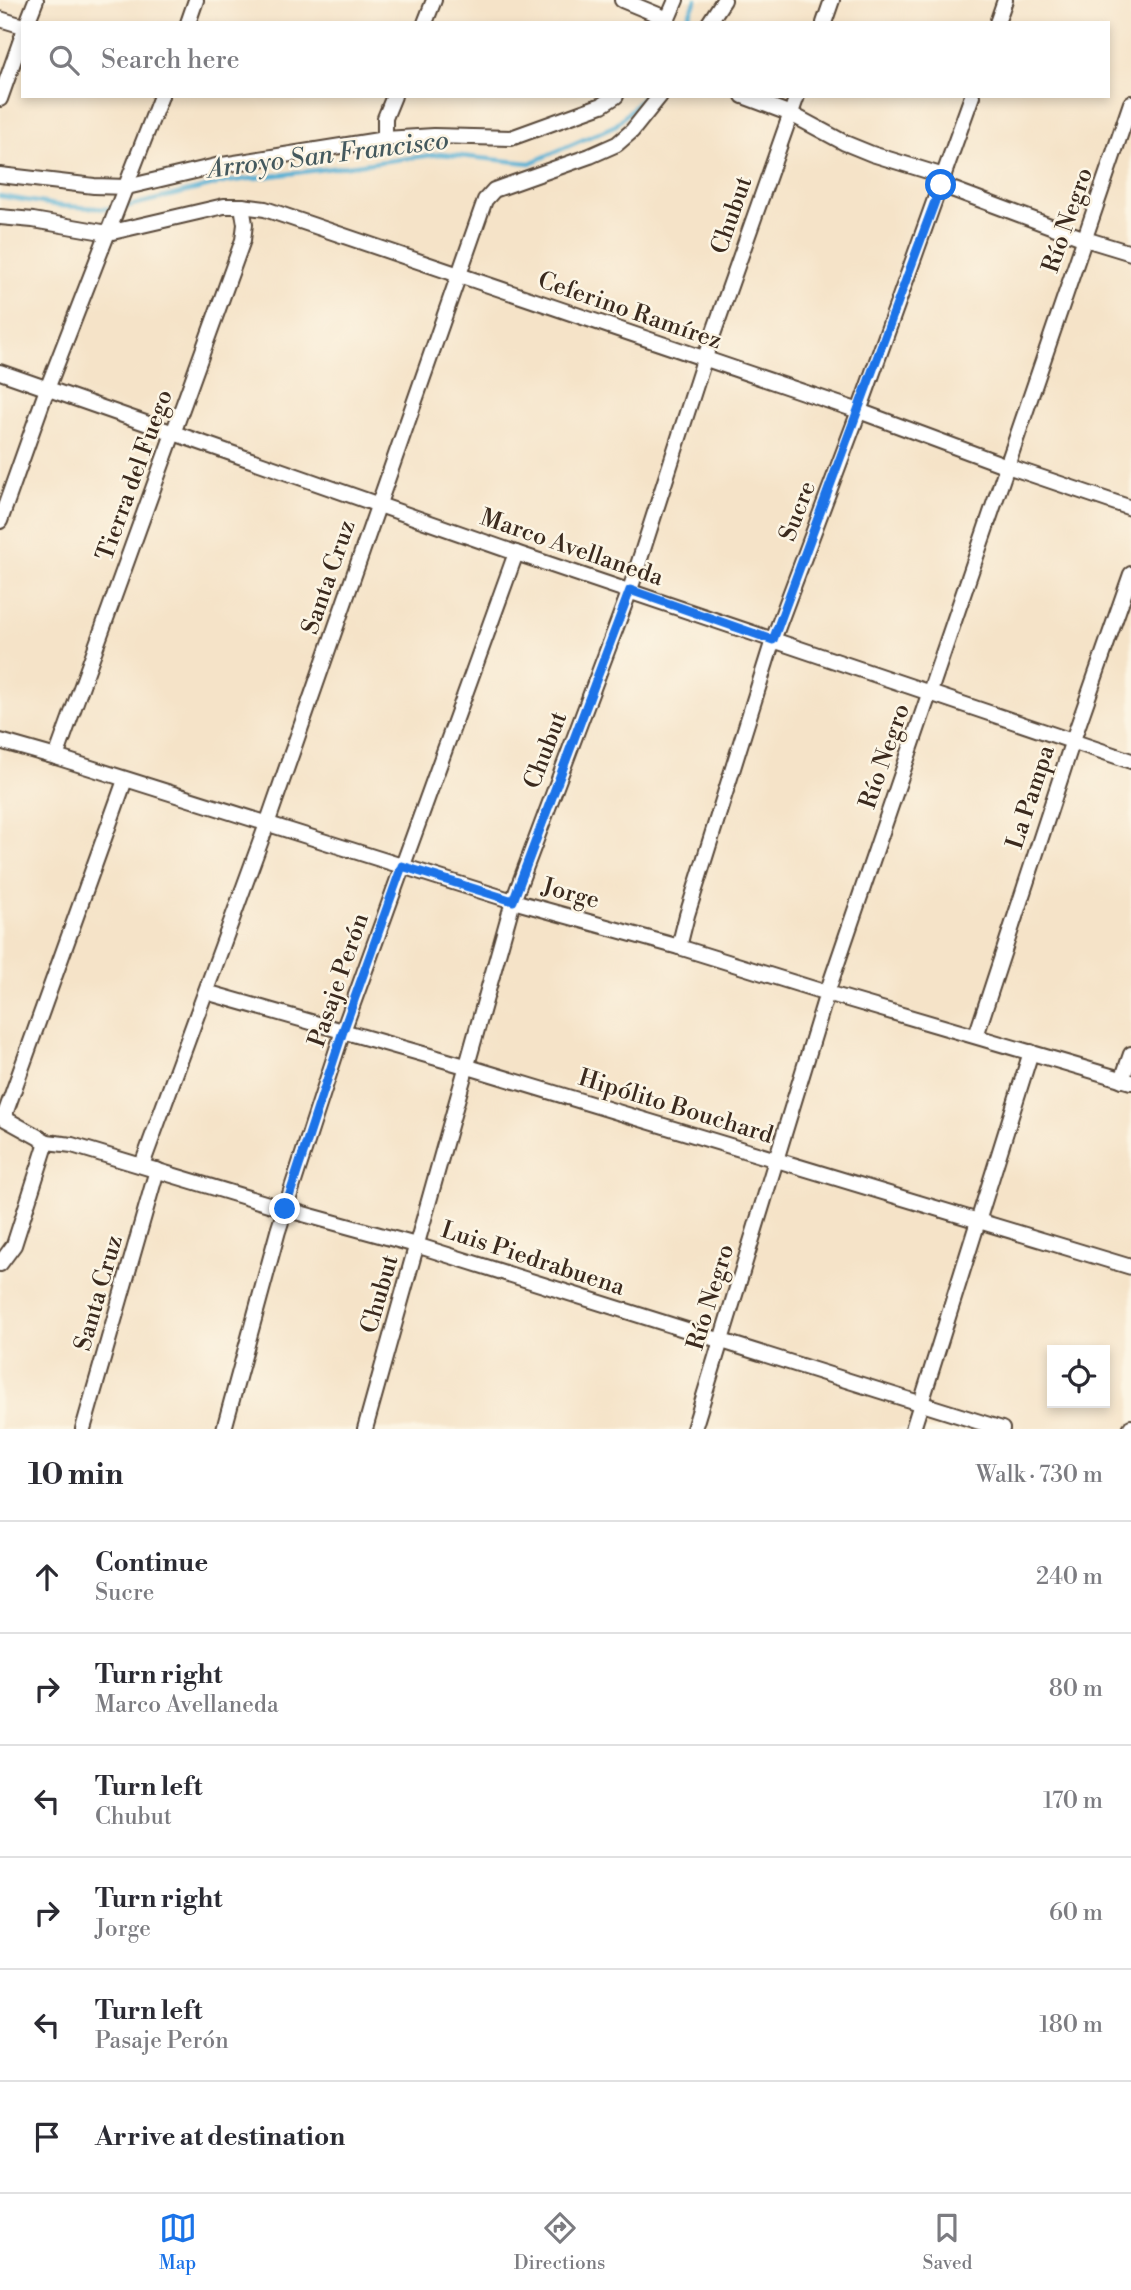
<!DOCTYPE html>
<html lang="en">
<head>
<meta charset="utf-8">
<style>
  :root { --surface:#fff; --page:#f2f2f3; --text:#2b2b33; --muted:#7c7c81; --line:#e1e1e2; --accent:#1a73e8 }
  body { margin:0; font-family:"Libre Bodoni",serif; background:var(--page); color:var(--text) }
  .controls { position:absolute; right:21px; bottom:21px; display:grid; overflow:hidden; border-radius:0px; box-shadow:0 4px 10px #0003 }
  .controls button { width:63px; height:63px; display:grid; place-items:center; padding:0; border:0; border-bottom:2px solid var(--line); background:var(--surface); color:var(--text); font:35px sans-serif }
  .stop { position:absolute; width:21px; height:21px; margin:-16px; border:5px solid #1a73e8; border-radius:50%; background:#fff }
  .stop.end { background:#1a73e8; border-color:#fff; box-shadow:0 2px 7px #0008 }
  .list { margin:0; padding:0; list-style:none }
  h2 { display:flex; justify-content:space-between; align-items:center; height:91px; margin:0; padding:0 28px; font-size:30px }
  h2 small { font-size:23px; font-weight:400; color:var(--muted) }
  .list li { display:grid; grid-template-columns:46px 1fr auto; gap:21px; align-items:center; box-sizing:border-box; height:112px; padding:0 28px; border-top:2px solid var(--line) }
  .list b { display:block; font-size:26px; white-space:nowrap }
  .list p { margin:0; font-size:23px; white-space:nowrap; color:var(--muted) }
  .list em { font-size:23px; font-style:normal; color:var(--muted) }
  .icon { flex:none; width:38px; height:38px; fill:none; stroke:currentColor; stroke-width:2; stroke-linecap:round; stroke-linejoin:round }
  .map { position:relative; flex:none; width:1131px; height:1429px; overflow:hidden }
  .search { position:absolute; background:var(--surface); box-shadow:0 4px 10px #0003; left:21px; right:21px; top:21px; height:77px; display:flex; align-items:center; gap:18px; box-sizing:border-box; padding:0 24px; border-radius:0px; color:var(--muted); font-size:26px }
  .sheet { height:763px; background:var(--surface) }
  nav { display:flex; justify-content:space-around; align-items:center; box-sizing:border-box; height:98px; border-top:2px solid var(--line); background:var(--surface); font-size:19px; color:var(--muted) }
  nav a { display:grid; justify-items:center; gap:4px }
  nav .on { color:var(--accent) }
  .map>svg:first-child { display:block }
  .lines { fill:none; stroke-linecap:round; stroke-linejoin:round }
  .stream { stroke:#56b0d4; stroke-width:4.5 }
  .street-casing { stroke:#574638; stroke-width:18 }
  .street { stroke:#fff; stroke-width:14 }
  .route { stroke:#1a73e8; stroke-width:9 }
  .labels { text-anchor:middle; stroke-width:5; stroke-linejoin:round; paint-order:stroke }
  .street-label { font-size:24px; fill:#3b2a1e; stroke:#fcf5e5 }
  .water-label { font-size:26px; font-style:italic; fill:#44595e; stroke:#fcf5e5 }
</style>
</head>
<body>
<div class="map">
<svg width="1131" height="1429" viewBox="0 0 1131 1429">
  <rect width="100%" height="100%" fill="#fcf5e5"/>
  <filter id="ink" filterUnits="userSpaceOnUse"><feTurbulence type="fractalNoise" baseFrequency=".0143" numOctaves="2"/><feDisplacementMap in="SourceGraphic" scale="14" xChannelSelector="R" yChannelSelector="G"/><feConvolveMatrix kernelMatrix="1 2 1 2 8 2 1 2 1" color-interpolation-filters="sRGB"/></filter>
  <filter id="wash" filterUnits="userSpaceOnUse"><feTurbulence type="fractalNoise" baseFrequency=".00686" numOctaves="4" result="noise"/><feDisplacementMap in="SourceGraphic" scale="28" xChannelSelector="R" yChannelSelector="G"/><feGaussianBlur stdDeviation="1.57" result="paint"/><feColorMatrix in="noise" values="0 0 0 0 0 0 0 0 0 0 0 0 0 0 0 0 0 1.4 0 .05"/><feComposite in="paint" operator="in"/></filter>
  <g filter="url(#wash)">
    <rect width="100%" height="100%" fill="#f5e3c8"/>
    <g class="lines">
      <g class="stream">
        <path d="M685,23L696,0"/>
        <path d="M0,196L61,206L112,209"/>
        <path d="M121,208L226,182L440,154L530,163L616,125L644,96"/>
      </g>
    </g>
  </g>
  <g filter="url(#ink)">
    <g class="lines">
      <defs>
        <g id="street">
          <path d="M622,0L668,19"/>
          <path d="M0,19L23,26"/>
          <path d="M27,23L36,0"/>
          <path d="M188,23L196,0"/>
          <path d="M425,23L434,0"/>
          <path d="M666,23L676,0"/>
          <path d="M709,23L724,0"/>
          <path d="M824,23L832,0"/>
          <path d="M997,23L1005,0"/>
          <path d="M743,96L791,114L845,143L872,154L944,176"/>
          <path d="M0,99L23,34"/>
          <path d="M385,139V118L394,96"/>
          <path d="M0,175L94,186L127,187L216,166L385,139L434,136L511,138L602,105L616,96"/>
          <path d="M941,185L1085,239L1131,253"/>
          <path d="M0,217L33,220L108,233L224,206H242L265,209L859,411L1007,466L1131,508"/>
          <path d="M0,372L516,553L1131,761"/>
          <path d="M0,521L47,389L161,96"/>
          <path d="M0,741L56,757L513,901L679,947L827,993L1131,1082"/>
          <path d="M56,757L243,240L245,224L242,206"/>
          <path d="M679,947L687,915L773,640L859,411L972,96"/>
          <path d="M206,992L465,1066L1131,1267"/>
          <path d="M976,1036L1073,740L1131,574"/>
          <path d="M1122,1080L1131,1054"/>
          <path d="M0,1116L47,1142L72,1145L285,1209L416,1245L1002,1429"/>
          <path d="M4,1117L125,780"/>
          <path d="M142,1165L267,824L485,200L494,190L590,156L617,144L632,131L660,96"/>
          <path d="M0,1264L14,1245L47,1142"/>
          <path d="M83,1429L157,1170"/>
          <path d="M224,1429L278,1231L343,1031L516,553"/>
          <path d="M365,1429L513,901L630,590L704,360L797,96"/>
          <path d="M694,1429L827,993L1131,103"/>
          <path d="M913,1429L1031,1052"/>
          <path d="M1130,1429L1131,1427"/>
        </g>
      </defs>
      <use href="#street" class="street-casing"/>
      <use href="#street" class="street"/>
    </g>
  </g>
  <g class="lines" filter="url(#ink)">
    <path class="route" d="M285,1209L343,1031L402,866L513,901L630,590L773,640L941,185"/>
  </g>
  <g class="labels">
    <g class="street-label">
      <text transform="translate(731 215) rotate(-71)" y="8">Chubut</text>
      <text transform="translate(1067 220) rotate(-71)" y="8">Río Negro</text>
      <text transform="translate(630 310) rotate(19)" y="8">Ceferino Ramírez</text>
      <text transform="translate(134 475) rotate(-70)" y="8">Tierra del Fuego</text>
      <text transform="translate(797 511) rotate(-69)" y="8">Sucre</text>
      <text transform="translate(572 547) rotate(19)" y="8">Marco Avellaneda</text>
      <text transform="translate(328 577) rotate(-71)" y="8">Santa Cruz</text>
      <text transform="translate(545 750) rotate(-69)" y="8">Chubut</text>
      <text transform="translate(884 756) rotate(-71)" y="8">Río Negro</text>
      <text transform="translate(1030 797) rotate(-72)" y="8">La Pampa</text>
      <text transform="translate(571 893) rotate(15)" y="8">Jorge</text>
      <text transform="translate(338 980) rotate(-71)" y="8">Pasaje Perón</text>
      <text transform="translate(676 1106) rotate(17)" y="8">Hipólito Bouchard</text>
      <text transform="translate(533 1258) rotate(18)" y="8">Luis Piedrabuena</text>
      <text transform="translate(98 1293) rotate(-74)" y="8">Santa Cruz</text>
      <text transform="translate(379 1294) rotate(-74)" y="8">Chubut</text>
      <text transform="translate(710 1297) rotate(-73)" y="8">Río Negro</text>
    </g>
    <g class="water-label">
      <text transform="translate(328 154) rotate(-7)" y="9">Arroyo San Francisco</text>
    </g>
  </g>
</svg>
<div class="controls">
<button><svg class="icon" aria-label="locate" viewBox="0 0 24 24"><circle cx="12" cy="12" r="6"/><path d="M12 2v4M12 18v4M2 12h4M18 12h4"/></svg></button>
</div>
<div class="stop" style="left:941px;top:185px"></div>
<div class="stop end" style="left:285px;top:1209px"></div>
<div class="search"><svg class="icon" aria-label="search" viewBox="0 0 24 24"><circle cx="10" cy="10" r="6"/><path d="M15 15l6 6"/></svg>Search here</div>
</div>
<section class="sheet">
<h2>10 min<small>Walk · 730 m</small></h2>
<ul class="list">
<li><svg class="icon" aria-label="ahead" viewBox="0 0 24 24"><path d="M12 20V5M6 11l6-6 6 6"/></svg><div><b>Continue</b><p>Sucre</p></div><em>240 m</em></li>
<li><svg class="icon" aria-label="right" viewBox="0 0 24 24"><path d="M7 20v-9h11M14 6l5 5-5 5"/></svg><div><b>Turn right</b><p>Marco Avellaneda</p></div><em>80 m</em></li>
<li><svg class="icon" aria-label="left" viewBox="0 0 24 24"><path d="M17 20v-9H6M10 6l-5 5 5 5"/></svg><div><b>Turn left</b><p>Chubut</p></div><em>170 m</em></li>
<li><svg class="icon" aria-label="right" viewBox="0 0 24 24"><path d="M7 20v-9h11M14 6l5 5-5 5"/></svg><div><b>Turn right</b><p>Jorge</p></div><em>60 m</em></li>
<li><svg class="icon" aria-label="left" viewBox="0 0 24 24"><path d="M17 20v-9H6M10 6l-5 5 5 5"/></svg><div><b>Turn left</b><p>Pasaje Perón</p></div><em>180 m</em></li>
<li><svg class="icon" aria-label="arrive" viewBox="0 0 24 24"><path d="M6 21V4h12l-3 4 3 4H6"/></svg><div><b>Arrive at destination</b></div></li>
</ul>
</section>
<nav>
<a class="on"><svg class="icon" aria-label="map" viewBox="0 0 24 24"><path d="M3 6l6-2 6 2 6-2v14l-6 2-6-2-6 2zM9 4v14M15 6v14"/></svg>Map</a>
<a><svg class="icon" aria-label="directions" viewBox="0 0 24 24"><path d="M12 3l9 9-9 9-9-9zM9 14v-3h6M13 9l2 2-2 2"/></svg>Directions</a>
<a><svg class="icon" aria-label="saved" viewBox="0 0 24 24"><path d="M7 4h10v16l-5-4-5 4z"/></svg>Saved</a>
</nav>
</body>
</html>
